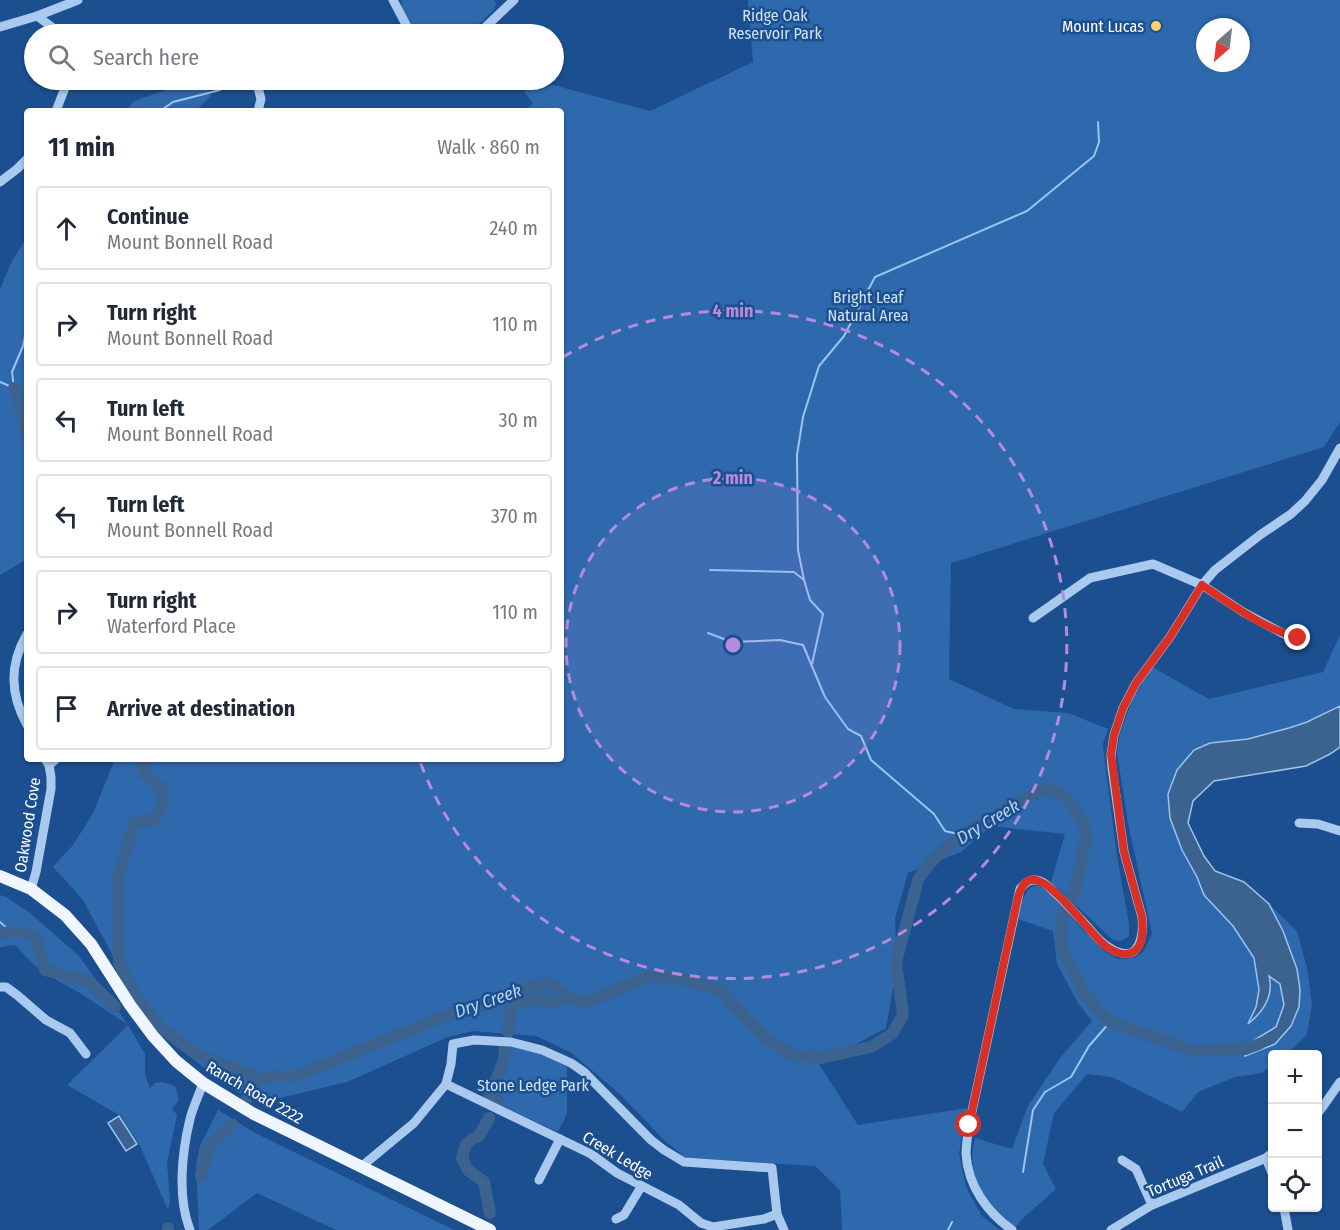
<!DOCTYPE html>
<html lang="en">
<head>
<meta charset="utf-8">
<style>
  :root { --surface:#fff; --page:#f2f2f3; --text:#1f2937; --muted:#747a83; --line:#e0e1e3 }
  body { margin:0; font-family:"Fira Sans Condensed",sans-serif; background:var(--page); color:var(--text) }
  .controls { position:absolute; right:18px; bottom:18px; display:grid; overflow:hidden; border-radius:6px; box-shadow:0 2px 4px #0004 }
  .controls button { width:54px; height:54px; display:grid; place-items:center; padding:0; border:0; border-bottom:2px solid var(--line); background:var(--surface); color:var(--text); font:30px sans-serif }
  .compass { position:absolute; left:1196px; top:18px; width:54px; height:54px; border-radius:50%; background:var(--surface); box-shadow:0 2px 4px #0004; rotate:208deg }
  .stop { position:absolute; width:18px; height:18px; margin:-14px; border:4px solid #d93025; border-radius:50%; background:#fff }
  .stop.end { background:#d93025; border-color:#fff; box-shadow:0 2px 6px #0008 }
  .list { margin:0; padding:0; list-style:none }
  h2 { display:flex; justify-content:space-between; align-items:center; height:78px; margin:0; padding:0 24px; font-size:26px }
  h2 small { font-size:20px; font-weight:400; color:var(--muted) }
  .list li { display:grid; grid-template-columns:39px 1fr auto; gap:18px; align-items:center; box-sizing:border-box; height:84px; margin:0 12px 12px; padding:0 12px; border:2px solid var(--line); border-radius:6px }
  .list b { display:block; font-size:22px; white-space:nowrap }
  .list p { margin:0; font-size:20px; white-space:nowrap; color:var(--muted) }
  .list em { font-size:20px; font-style:normal; color:var(--muted) }
  .icon { flex:none; width:33px; height:33px; fill:none; stroke:currentColor; stroke-width:2; stroke-linecap:round; stroke-linejoin:round }
  .map { position:relative; flex:none; width:1340px; height:1230px; overflow:hidden }
  .search { position:absolute; background:var(--surface); box-shadow:0 2px 4px #0004; left:24px; top:24px; width:540px; height:66px; display:flex; align-items:center; gap:15px; box-sizing:border-box; padding:0 21px; border-radius:33px; color:var(--muted); font-size:22px }
  .panel { position:absolute; background:var(--surface); box-shadow:0 2px 4px #0004; left:24px; top:108px; width:540px; height:654px; border-radius:6px }
  .map>svg:first-child { display:block }
  .green { fill:#2e69ad; fill-rule:evenodd }
  .water { fill:#3c6290; stroke:#9cc4f0; stroke-width:1.5 }
  .lines { fill:none; stroke-linecap:round; stroke-linejoin:round }
  .stream { stroke:#9cc4f0; stroke-width:2 }
  .river { stroke:#3c6290; stroke-width:12 }
  .minor { stroke:#a9c9ee; stroke-width:9 }
  .major { stroke:#f0f6ff; stroke-width:12 }
  .route { stroke:#d93025; stroke-width:8 }
  .ring { fill:none; stroke:#b68bdc; stroke-width:3; stroke-dasharray:10 8 }
  .poi-dot { fill:#ffd166; stroke:#1b4f8f; stroke-width:2 }
  .labels { text-anchor:middle; stroke-width:5; stroke-linejoin:round; paint-order:stroke }
  .park-label { font-size:16px; fill:#cfe3fa; stroke:#1b4f8f }
  .poi-label { font-size:16px; fill:#fff; stroke:#1b4f8f; text-anchor:end }
  .street-label { font-size:16px; fill:#fff; stroke:#1b4f8f }
  .water-label { font-size:18px; font-style:italic; fill:#b5d3f5; stroke:#1b4f8f }
  .centre { fill:#b68bdc; stroke:#1b4f8f; stroke-width:3 }
  .ring-label { font-size:18px; text-anchor:middle; font-weight:bold; fill:#b68bdc; stroke:#1b4f8f; stroke-width:5; stroke-linejoin:round; paint-order:stroke }
</style>
</head>
<body>
<div class="map">
<svg width="1340" height="1230" viewBox="0 0 1340 1230">
  <rect width="100%" height="100%" fill="#1b4f8f"/>
  <g class="green">
    <path d="M402,0H494L496,4L494,10L468,34H417L401,7Z"/>
    <path d="M748,0H1340V422L1324,447L951,563L949,679L1014,709L1068,713L1108,729L1103,744L1105,764L1117,856L1129,924V936L1122,941L1113,940L1051,882L1065,834L991,826L961,852L908,873L895,919L897,966L886,1028L819,1064L858,1125L967,1108L959,1154L966,1187L982,1216L1000,1230H842L840,1190L815,1166L686,1158L665,1141L620,1094L570,1052L536,1036L473,1031L448,1037L347,1082L263,1102L239,1093L210,1073L177,1046L145,1009L113,956L83,900L53,867L73,845L93,813L115,759H561V111H523L533,104L524,91L553,85L650,111L753,62ZM1205,27H1241V63H1205Z"/>
    <path d="M205,83L211,96L195,111H125L134,101L166,90Z"/>
    <path d="M27,237V372L23,431L27,436V559L0,575V289L12,261Z"/>
    <path d="M1340,635V706L1307,722L1289,728L1248,739L1210,743L1194,750L1177,770L1170,818L1182,850L1197,877L1204,895L1233,926L1254,958L1259,990L1256,1007L1249,1023L1259,1015L1268,975L1280,984L1284,1005L1276,1028L1246,1045L1291,1026L1283,931L1269,904L1297,931L1307,968L1312,1005L1307,1034L1287,1054H1272V1065L1262,1073L1235,1077L1198,1092L1182,1112L1112,1077L1087,1074L1054,1113L1043,1164L1056,1189L1023,1218L1015,1227C986,1202 965,1180 975,1138L1012,1149L1028,1106L1060,1058L1092,1021L1078,1003L1057,964L1053,931L1018,919L1023,899L1029,889L1034,886H1039L1047,890L1082,929L1104,951L1118,959L1135,958L1144,951L1152,934L1128,823L1117,753L1120,733L1133,698L1152,667L1209,699L1323,672Z"/>
    <path d="M0,895L6,897L30,913L79,956L128,1025L145,1054V1075L150,1088L155,1083L163,1082L175,1086L179,1100L172,1109L177,1115L167,1163L170,1200L168,1210L140,1146L121,1116L67,1085L128,1025L80,993L40,971L15,945L0,947Z"/>
    <path d="M510,1044L537,1051L567,1065V1114L558,1132L483,1097Z"/>
    <path d="M218,1110L257,1134L454,1230H336L257,1193L208,1230H199L196,1165L200,1146Z"/>
  </g>
  <g class="water">
    <path d="M1340,706V747L1330,754L1306,766L1214,781L1193,801L1188,823L1204,856L1215,871L1244,882L1269,904L1283,931L1297,969L1300,990L1299,1007L1291,1026L1275,1044L1245,1056L1246,1045L1276,1027L1284,1005L1280,984L1269,976C1274,996 1263,1012 1248,1024L1256,1007L1259,990L1254,958L1233,926L1204,895L1197,877L1182,850L1170,818L1168,794L1177,770L1194,750L1210,743L1248,739L1289,728L1307,722Z"/>
    <path d="M119,1116L137,1144L126,1151L108,1123Z"/>
  </g>
  <g class="lines">
    <g class="stream">
      <path d="M160,111L173,102L220,90"/>
      <path d="M0,382L14,388"/>
      <path d="M14,388L12,372L23,346L27,326"/>
      <path d="M710,570L794,572L804,580L810,600L823,614L812,664"/>
      <path d="M804,580L798,550L797,455L803,417L819,366L844,336L875,277L1027,211L1094,156L1099,142L1098,122"/>
      <path d="M708,633L732,642L780,640L803,645L825,697L848,729L861,736L871,760L934,814L945,831L962,835"/>
      <path d="M0,922L10,931"/>
      <path d="M1023,1172L1033,1110L1045,1092L1071,1077L1089,1046L1110,1022"/>
      <path d="M948,1230L952,1222"/>
    </g>
    <g class="river">
      <path d="M14,388L19,398L27,437"/>
      <path d="M147,759L143,765L144,774L160,786L163,805L154,820L135,823L118,875L119,963L136,997L161,1028L196,1054L259,1078L298,1075L450,1014L490,1004L517,989L550,983L563,994L585,1003L650,976L677,978L720,990L765,1038L793,1055L821,1058L871,1047L892,1034L903,1015L896,962L918,880C940,840 1004,811 1044,789L1059,792L1072,805L1084,823L1086,838L1075,891L1061,919V948L1084,994L1110,1022L1194,1051L1246,1049L1259,1044"/>
      <path d="M0,934C16,930 21,930 36,938L45,970L90,982L115,1007"/>
      <path d="M508,1032L510,1009L522,1000L540,999L553,1003L569,996"/>
      <path d="M246,1100L259,1078"/>
      <path d="M498,1100L490,1095L504,1060L505,1047"/>
      <path d="M489,1118L479,1136C466,1141 465,1145 462,1158L468,1170L484,1182L490,1213"/>
      <path d="M201,1176L208,1148L232,1124"/>
      <path d="M168,1230V1228"/>
    </g>
    <g class="minor">
      <path d="M393,0L411,34"/>
      <path d="M37,16L56,30L67,34"/>
      <path d="M0,27L37,16L78,0"/>
      <path d="M478,34L514,0"/>
      <path d="M256,80L261,99L258,111"/>
      <path d="M56,111L68,80"/>
      <path d="M0,182L17,169L27,159"/>
      <path d="M1033,618L1090,578L1153,564L1202,585L1243,612L1284,634L1298,637"/>
      <path d="M27,634C9,665 10,694 27,725"/>
      <path d="M45,759L49,765L56,759"/>
      <path d="M1299,823L1318,824L1340,831"/>
      <path d="M31,889L36,872L51,789V777L49,765"/>
      <path d="M0,987H6L17,995L46,1020L70,1033L86,1054"/>
      <path d="M446,1084L591,1154L617,1173L679,1205L701,1223L713,1227L764,1219L777,1214"/>
      <path d="M1318,1113L1324,1105L1340,1082"/>
      <path d="M1266,1158L1272,1173"/>
      <path d="M1122,1160L1136,1169L1152,1205"/>
      <path d="M362,1166L414,1123L446,1084L451,1064L453,1044L474,1040L511,1042L542,1050L571,1063L584,1072L651,1140L664,1150L684,1162L772,1168L777,1214L784,1230"/>
      <path d="M539,1180L560,1139"/>
      <path d="M1284,1208L1288,1230"/>
      <path d="M616,1219L624,1215L641,1187"/>
      <path d="M190,1230C177,1197 182,1152 190,1119C193,1107 199,1095 203,1083"/>
      <path d="M1012,1230C987,1212 968,1186 966,1154C966,1145 968,1134 969,1125L1020,889C1026,882 1030,878 1040,881C1046,883 1050,888 1054,892C1066,903 1076,914 1087,926C1093,933 1099,941 1107,946C1115,952 1129,958 1136,949C1143,940 1143,928 1142,917L1124,852L1112,768L1111,755L1114,735L1123,708L1136,683L1170,637L1202,585L1215,570L1260,535L1291,514L1305,501L1322,480L1340,448"/>
      <path d="M1111,1230L1152,1205L1266,1158L1272,1153"/>
    </g>
    <path class="major" d="M0,876L31,889L65,915L91,944L130,1005L153,1036L176,1061L203,1083L254,1114L490,1230"/>
  </g>
  <g class="lines">
    <path class="route" d="M969,1125L1018,897C1020,891 1023,881 1031,880C1051,876 1090,935 1107,947C1114,952 1125,957 1133,952C1144,946 1143,928 1142,917L1124,852L1111,754L1114,735L1123,708L1136,683L1170,637L1202,585C1232,605 1263,628 1298,638"/>
  </g>
  <circle cx="733" cy="645" r="167" fill="#b68bdc" fill-opacity=".12"/>
  <g class="ring">
    <circle cx="733" cy="645" r="167"/>
    <path d="M563 357A334 334 0 1 1 419 759"/>
  </g>
  <circle class="poi-dot" cx="1156" cy="26" r="6"/>
  <g class="labels">
    <g class="park-label">
      <text x="775" y="21">Ridge Oak<tspan x="775" dy="18">Reservoir Park</tspan></text>
      <text x="868" y="303">Bright Leaf<tspan x="868" dy="18">Natural Area</tspan></text>
      <text x="533" y="1091">Stone Ledge Park</text>
    </g>
    <g class="poi-label">
      <text x="1144" y="32">Mount Lucas</text>
    </g>
    <g class="street-label">
      <text transform="translate(27 825) rotate(-81)" y="6">Oakwood Cove</text>
      <text transform="translate(255 1092) rotate(30)" y="6">Ranch Road 2222</text>
      <text transform="translate(618 1155) rotate(31)" y="6">Creek Ledge</text>
      <text transform="translate(1185 1176) rotate(-23)" y="6">Tortuga Trail</text>
    </g>
    <g class="water-label">
      <text transform="translate(988 822) rotate(-31)" y="6">Dry Creek</text>
      <text transform="translate(488 1001) rotate(-19)" y="6">Dry Creek</text>
    </g>
  </g>
  <circle cx="733" cy="645" r="9" class="centre"/>
  <g class="ring-label">
    <text x="733" y="317">4 min</text>
    <text x="733" y="484">2 min</text>
  </g>
</svg>
<div class="controls">
<button>+</button>
<button>−</button>
<button><svg class="icon" aria-label="locate" viewBox="0 0 24 24"><circle cx="12" cy="12" r="6"/><path d="M12 2v4M12 18v4M2 12h4M18 12h4"/></svg></button>
</div>
<svg class="compass" viewBox="-18 -18 36 36"><path d="M0-13l5 13h-10z" fill="#e53935"/><path d="M0 13l5-13h-10z" fill="#747a83"/></svg>
<div class="stop" style="left:969px;top:1125px"></div>
<div class="stop end" style="left:1298px;top:638px"></div>
<div class="search"><svg class="icon" aria-label="search" viewBox="0 0 24 24"><circle cx="10" cy="10" r="6"/><path d="M15 15l6 6"/></svg>Search here</div>
<section class="panel">
<h2>11 min<small>Walk · 860 m</small></h2>
<ul class="list">
<li><svg class="icon" aria-label="ahead" viewBox="0 0 24 24"><path d="M12 20V5M6 11l6-6 6 6"/></svg><div><b>Continue</b><p>Mount Bonnell Road</p></div><em>240 m</em></li>
<li><svg class="icon" aria-label="right" viewBox="0 0 24 24"><path d="M7 20v-9h11M14 6l5 5-5 5"/></svg><div><b>Turn right</b><p>Mount Bonnell Road</p></div><em>110 m</em></li>
<li><svg class="icon" aria-label="left" viewBox="0 0 24 24"><path d="M17 20v-9H6M10 6l-5 5 5 5"/></svg><div><b>Turn left</b><p>Mount Bonnell Road</p></div><em>30 m</em></li>
<li><svg class="icon" aria-label="left" viewBox="0 0 24 24"><path d="M17 20v-9H6M10 6l-5 5 5 5"/></svg><div><b>Turn left</b><p>Mount Bonnell Road</p></div><em>370 m</em></li>
<li><svg class="icon" aria-label="right" viewBox="0 0 24 24"><path d="M7 20v-9h11M14 6l5 5-5 5"/></svg><div><b>Turn right</b><p>Waterford Place</p></div><em>110 m</em></li>
<li><svg class="icon" aria-label="arrive" viewBox="0 0 24 24"><path d="M6 21V4h12l-3 4 3 4H6"/></svg><div><b>Arrive at destination</b></div></li>
</ul>
</section>
</div>
</body>
</html>
